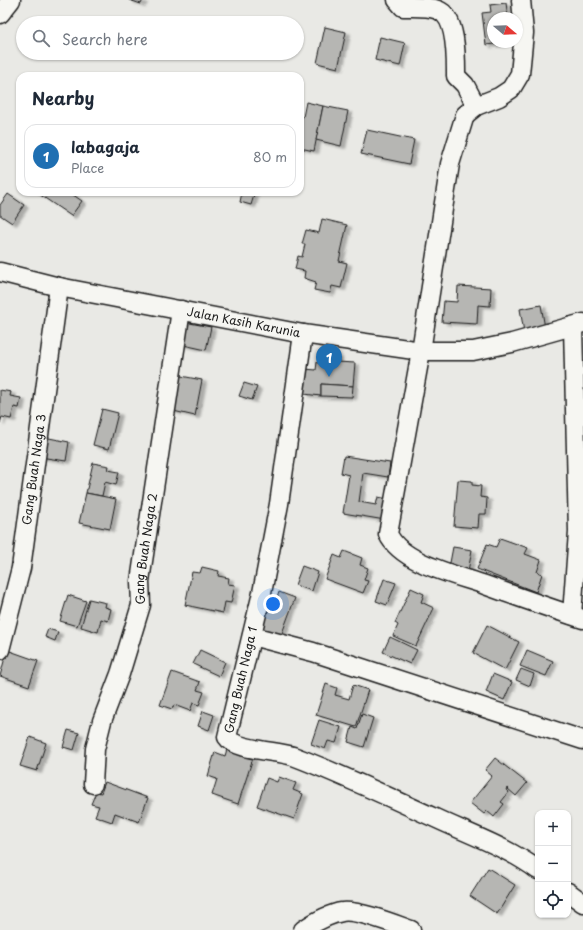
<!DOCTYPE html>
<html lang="en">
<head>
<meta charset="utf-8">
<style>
  :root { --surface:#fff; --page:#f2f2f3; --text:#1f2937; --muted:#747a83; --line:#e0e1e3; --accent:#1f6fb2 }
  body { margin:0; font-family:"Playpen Sans",sans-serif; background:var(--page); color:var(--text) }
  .controls { position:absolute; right:12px; bottom:12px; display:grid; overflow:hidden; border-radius:8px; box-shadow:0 1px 3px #0004 }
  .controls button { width:36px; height:36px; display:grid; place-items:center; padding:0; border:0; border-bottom:1px solid var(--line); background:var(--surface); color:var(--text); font:20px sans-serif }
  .compass { position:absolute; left:487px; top:12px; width:36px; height:36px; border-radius:50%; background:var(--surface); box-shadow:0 1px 3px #0004; rotate:109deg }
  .you { position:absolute; left:273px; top:604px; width:14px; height:14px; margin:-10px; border:3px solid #fff; border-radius:50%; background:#1a73e8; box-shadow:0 0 0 6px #1a73e833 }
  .badge { display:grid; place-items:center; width:26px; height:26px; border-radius:50%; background:var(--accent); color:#fff; font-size:13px; font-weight:700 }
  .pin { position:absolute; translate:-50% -33px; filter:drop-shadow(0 1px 2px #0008) }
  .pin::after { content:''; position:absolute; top:21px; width:14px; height:12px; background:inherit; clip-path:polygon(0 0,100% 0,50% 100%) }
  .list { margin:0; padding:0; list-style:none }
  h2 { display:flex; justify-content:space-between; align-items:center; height:52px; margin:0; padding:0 16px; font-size:17px }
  h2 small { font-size:13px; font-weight:400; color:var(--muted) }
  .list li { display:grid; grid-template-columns:26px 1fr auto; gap:12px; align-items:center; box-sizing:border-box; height:64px; margin:0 8px 8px; padding:0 8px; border:1px solid var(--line); border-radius:12px }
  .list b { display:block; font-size:15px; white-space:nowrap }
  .list p { margin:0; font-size:13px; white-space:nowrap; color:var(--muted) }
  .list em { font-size:13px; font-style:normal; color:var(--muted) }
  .icon { flex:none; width:22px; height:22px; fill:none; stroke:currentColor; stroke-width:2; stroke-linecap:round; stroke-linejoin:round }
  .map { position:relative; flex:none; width:583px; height:930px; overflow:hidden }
  .search { position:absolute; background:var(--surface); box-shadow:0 1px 3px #0004; left:16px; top:16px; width:288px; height:44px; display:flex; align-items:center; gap:10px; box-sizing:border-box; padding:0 14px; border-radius:22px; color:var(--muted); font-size:15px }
  .panel { position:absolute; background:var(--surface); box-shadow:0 1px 3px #0004; left:16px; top:72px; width:288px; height:124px; border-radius:12px }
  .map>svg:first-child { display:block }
  .building { fill:#b6b6b3; stroke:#1c1c1c; filter:url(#shadow) }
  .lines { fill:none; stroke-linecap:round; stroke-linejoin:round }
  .minor-casing { stroke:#1c1c1c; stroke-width:21 }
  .minor { stroke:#f6f6f2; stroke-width:18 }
  .labels { text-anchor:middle; stroke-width:3; stroke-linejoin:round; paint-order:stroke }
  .street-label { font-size:12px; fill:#1c1c1c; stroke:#f6f6f2 }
</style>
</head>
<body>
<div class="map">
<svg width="583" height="930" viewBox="0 0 583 930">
  <defs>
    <filter id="shadow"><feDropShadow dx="4.5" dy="2.5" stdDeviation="1" flood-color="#0004"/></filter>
  </defs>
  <rect width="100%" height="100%" fill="#e9e9e5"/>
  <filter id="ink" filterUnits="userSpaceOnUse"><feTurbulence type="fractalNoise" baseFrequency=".025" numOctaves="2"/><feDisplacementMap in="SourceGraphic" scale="8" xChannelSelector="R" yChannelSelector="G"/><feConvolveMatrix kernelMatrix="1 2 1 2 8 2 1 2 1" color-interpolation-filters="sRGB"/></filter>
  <g filter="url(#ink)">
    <g class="building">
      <path d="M129,0H143L141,4Z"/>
      <path d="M506,3L508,18H493V42H510L486,45L482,13L491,12L490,5Z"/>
      <path d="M325,27L346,32L338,68L317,63Z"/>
      <path d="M380,37L405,43L400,66L375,60Z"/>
      <path d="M306,102L323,106L314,151L300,148V117H303Z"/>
      <path d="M323,106L348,111L341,146L316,140Z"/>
      <path d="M367,130L414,140L409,164L361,154Z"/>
      <path d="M36,192H69L82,201L71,216Z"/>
      <path d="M242,192L254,195L251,205L240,202Z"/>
      <path d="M8,194L24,205L12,223L0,215V205Z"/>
      <path d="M322,219L347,225L339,261L347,263L341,288L332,286L330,293L314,290L316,282L304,278L305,271L295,269L298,256L302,257L305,244H302L306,230L319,233Z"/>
      <path d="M458,286L491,288L490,306L478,305L477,324L442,322L444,301L457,302Z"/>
      <path d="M541,305L545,328L524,332L520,309Z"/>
      <path d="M184,322L211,327L206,350L179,344Z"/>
      <path d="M323,355L338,356L337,362L355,363L353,386L321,384V396L304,394L305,369L316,370L317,362H323Z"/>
      <path d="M176,375L202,380L195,416L169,410Z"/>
      <path d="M244,383L257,387L252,400L239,396Z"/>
      <path d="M321,384L353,386L352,397L321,396Z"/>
      <path d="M0,390L11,392L10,396L21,398L19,408L14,407L11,419L2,417L0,423Z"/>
      <path d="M102,409L118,413L109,449L93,445Z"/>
      <path d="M44,437L69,442L66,461L40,457Z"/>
      <path d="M344,456L390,463L388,477L363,473L359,502L376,505L378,497L388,499L385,520L343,513L349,475L341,473Z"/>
      <path d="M93,463L109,466L108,470L119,472L116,485L105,482L102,496L86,493Z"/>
      <path d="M458,480L472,481V485L481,486L480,497L487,498L486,514H479L478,528L454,526Z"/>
      <path d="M86,493L116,499L110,529L79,523Z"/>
      <path d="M500,538L528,548L525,554L541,560L537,572L542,574L536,592L477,569L487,544L496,547Z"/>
      <path d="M453,547L472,550L468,571L449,568Z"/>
      <path d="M344,551L362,558L360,565L368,568L364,580L368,581L363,593L325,579L334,555L341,558Z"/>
      <path d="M302,566L318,572L312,591L295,585Z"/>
      <path d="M202,567L219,571L218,576L229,578L228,584L235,585L231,603L225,602L223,613L185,605L192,572L200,573Z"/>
      <path d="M384,579L396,583L387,605L376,601Z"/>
      <path d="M411,588L424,594L421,602L434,608L416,646L393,636L398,625L395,623Z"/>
      <path d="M279,592L295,598L281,636L260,628L265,605L269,606L273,596L277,598Z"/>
      <path d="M68,595L86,601L77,626L60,621Z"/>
      <path d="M89,599L106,603L105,607L111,609L108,621L101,619L98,632L81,627Z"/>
      <path d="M487,625L519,642L505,670L473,653Z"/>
      <path d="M48,629L58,632L55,641L45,637Z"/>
      <path d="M390,637L417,650L410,664L383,652Z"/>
      <path d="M7,650L38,661L29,686L0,676Z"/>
      <path d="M200,650L225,662L219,676L193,664Z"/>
      <path d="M527,650L553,661L546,676L520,666Z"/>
      <path d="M521,669L534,674L530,686L516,680Z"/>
      <path d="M172,672L200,682L197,690L204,692L199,705L193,703L190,711L174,705L172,709L160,705Z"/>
      <path d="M493,674L512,682L504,700L486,692Z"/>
      <path d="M326,684L337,688L335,695L349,699L353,685L368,690L356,727L316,715Z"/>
      <path d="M203,711L214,715L209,730L198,726Z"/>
      <path d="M362,714L373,718L364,747L348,742L352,727L357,729Z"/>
      <path d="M319,720L341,727L336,743L328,741L325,749L311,744Z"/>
      <path d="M68,730L79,733L74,750L63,747Z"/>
      <path d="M30,737L46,743L37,771L20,766Z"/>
      <path d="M227,749L253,758L238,804L212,795L217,779L208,776L215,752L225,756Z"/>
      <path d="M495,758L527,783L516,796L507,788L506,790L509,792L501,802L504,804L494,817L487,811L484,814L470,803L492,776L485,770Z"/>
      <path d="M279,777L296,783L293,790L303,794L294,819L257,806L267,778L277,782Z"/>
      <path d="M105,782L148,798L139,822L115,813L112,822L95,816L99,806L91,804L96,792L101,793Z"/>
      <path d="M488,868L515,885L497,914L470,896Z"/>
    </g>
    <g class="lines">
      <defs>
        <g id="minor">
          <path d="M397,0L403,7C414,7 428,6 438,10C457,17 456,59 456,76L465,85L476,106"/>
          <path d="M521,0L524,33L520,74L511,89L499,97L476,106L465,115L450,164L421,351L388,534C401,563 457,575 485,585C518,597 550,608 583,619"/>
          <path d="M0,14L11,0"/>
          <path id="s1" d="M0,272L59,287L303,334L421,351H473L512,343L583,323"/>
          <path d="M303,334L279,504L262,593L227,737C235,750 277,751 293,756C341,774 388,797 435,818C469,834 507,847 538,870"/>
          <path d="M572,615L578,532L573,326"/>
          <path d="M252,636L313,652L583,740"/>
          <path id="s2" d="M0,650L21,568L59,287"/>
          <path id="s3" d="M93,784L95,749L102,721L120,674L141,605L140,581L181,310"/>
          <path d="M568,892L583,903"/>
          <path d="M303,930C315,922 328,914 342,912C356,909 397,925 411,930"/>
        </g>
      </defs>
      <use href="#minor" class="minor-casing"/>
      <use href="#minor" class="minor"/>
    </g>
  </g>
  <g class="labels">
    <g class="street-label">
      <text dy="4" stroke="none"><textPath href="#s1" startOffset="249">Jalan Kasih Karunia</textPath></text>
      <text dy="4" stroke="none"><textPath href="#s2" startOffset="184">Gang Buah Naga 3</textPath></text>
      <text dy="4" stroke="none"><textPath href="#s3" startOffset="243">Gang Buah Naga 2</textPath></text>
      <text transform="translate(241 680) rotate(-77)" y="4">Gang Buah Naga 1</text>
    </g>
  </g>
</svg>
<div class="controls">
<button>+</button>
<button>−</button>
<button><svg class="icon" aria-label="locate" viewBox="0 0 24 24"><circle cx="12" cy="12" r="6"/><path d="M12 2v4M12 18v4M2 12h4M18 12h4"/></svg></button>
</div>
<svg class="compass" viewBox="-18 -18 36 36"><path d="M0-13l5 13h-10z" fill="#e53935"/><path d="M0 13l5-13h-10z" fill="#747a83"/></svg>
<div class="you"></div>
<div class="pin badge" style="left:329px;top:377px">1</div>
<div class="search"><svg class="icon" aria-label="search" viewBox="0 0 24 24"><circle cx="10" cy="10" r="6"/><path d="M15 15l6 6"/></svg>Search here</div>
<section class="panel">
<h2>Nearby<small></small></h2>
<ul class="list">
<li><span class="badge">1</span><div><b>labagaja</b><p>Place</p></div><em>80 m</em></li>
</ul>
</section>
</div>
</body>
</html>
